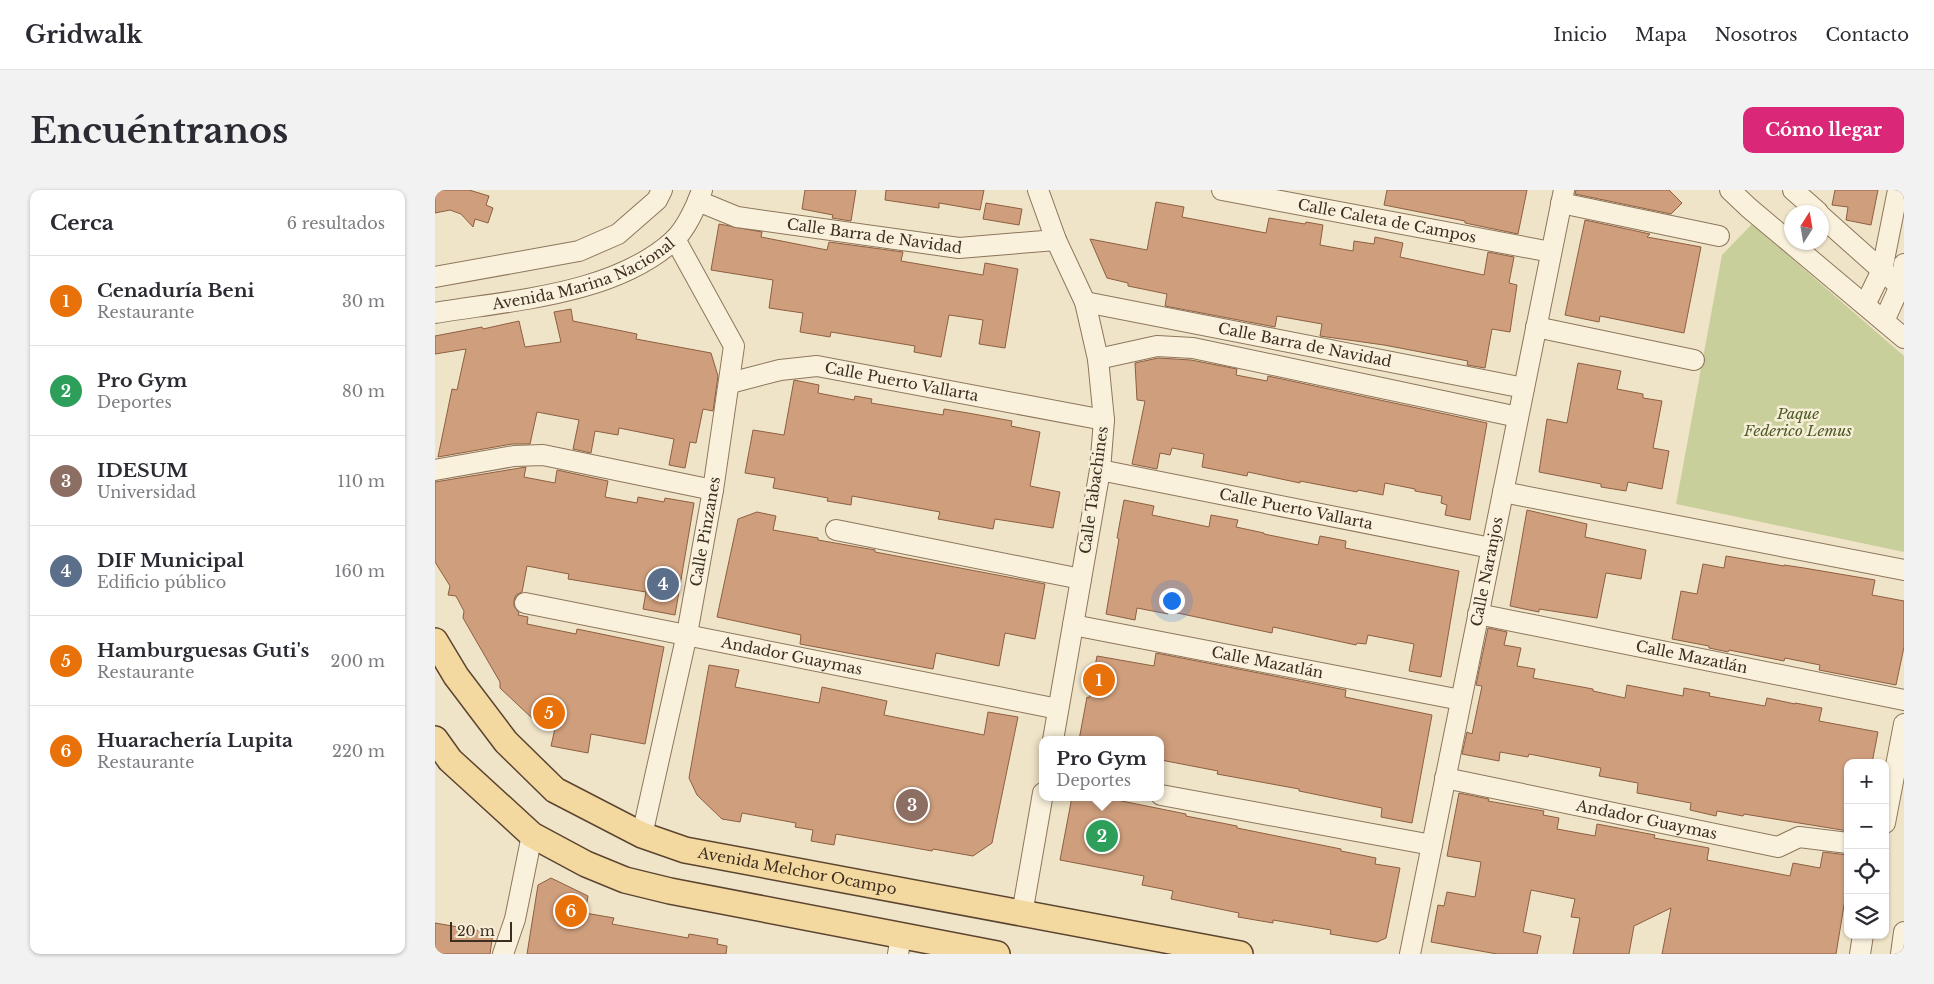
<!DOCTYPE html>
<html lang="es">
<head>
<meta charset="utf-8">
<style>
  :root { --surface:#fff; --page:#f2f2f3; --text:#2b2b33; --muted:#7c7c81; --line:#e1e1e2; --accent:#db2777 }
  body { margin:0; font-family:"Libre Baskerville",serif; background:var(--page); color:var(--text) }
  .controls { position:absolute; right:15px; bottom:15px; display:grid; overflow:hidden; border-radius:10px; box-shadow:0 1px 4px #0004 }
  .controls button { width:45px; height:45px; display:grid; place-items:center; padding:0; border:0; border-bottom:1px solid var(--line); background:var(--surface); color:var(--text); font:25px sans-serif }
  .compass { position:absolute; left:1349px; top:15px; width:45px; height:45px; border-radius:50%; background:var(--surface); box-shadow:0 1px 4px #0004; rotate:11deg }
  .scale { position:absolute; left:15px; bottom:12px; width:62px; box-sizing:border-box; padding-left:5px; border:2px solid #3d2e20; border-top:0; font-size:14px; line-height:18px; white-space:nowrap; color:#3d2e20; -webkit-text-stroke:4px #f7eed8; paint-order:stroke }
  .you { position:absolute; left:736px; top:410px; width:18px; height:18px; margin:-12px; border:4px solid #fff; border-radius:50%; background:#1a73e8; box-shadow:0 0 0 8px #1a73e833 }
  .badge { display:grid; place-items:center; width:32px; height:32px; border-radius:50%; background:var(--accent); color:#fff; font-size:16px; font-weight:700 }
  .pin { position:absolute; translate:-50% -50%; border:2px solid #fff; box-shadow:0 1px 5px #0006 }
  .popup { position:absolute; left:604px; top:546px; width:125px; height:65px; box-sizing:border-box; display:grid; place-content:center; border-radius:10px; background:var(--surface); filter:drop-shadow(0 1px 4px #0005); font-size:16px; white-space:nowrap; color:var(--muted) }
  .popup b { font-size:19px; color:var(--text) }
  .popup::after { content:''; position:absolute; left:50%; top:100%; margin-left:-10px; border:10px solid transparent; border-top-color:var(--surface) }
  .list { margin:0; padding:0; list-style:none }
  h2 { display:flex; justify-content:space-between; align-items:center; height:65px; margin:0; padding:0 20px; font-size:21px }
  h2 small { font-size:16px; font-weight:400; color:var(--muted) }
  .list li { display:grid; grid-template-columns:32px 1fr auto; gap:15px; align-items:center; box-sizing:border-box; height:90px; padding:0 20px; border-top:1px solid var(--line) }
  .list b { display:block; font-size:19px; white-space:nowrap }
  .list p { margin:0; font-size:16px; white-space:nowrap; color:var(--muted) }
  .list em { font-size:16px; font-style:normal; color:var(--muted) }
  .icon { flex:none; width:28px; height:28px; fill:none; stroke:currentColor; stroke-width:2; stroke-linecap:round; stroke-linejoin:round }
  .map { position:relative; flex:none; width:1469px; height:764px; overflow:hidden; border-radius:10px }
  header { display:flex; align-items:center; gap:30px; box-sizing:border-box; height:70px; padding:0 25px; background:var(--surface); border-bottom:1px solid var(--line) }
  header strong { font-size:24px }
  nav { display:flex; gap:28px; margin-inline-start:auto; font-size:18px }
  .intro { display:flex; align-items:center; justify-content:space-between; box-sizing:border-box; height:120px; padding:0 30px }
  h1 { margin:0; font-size:35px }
  .button { padding:12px 22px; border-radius:10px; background:var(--accent); color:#fff; font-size:18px; font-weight:700 }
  main { display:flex; gap:30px; padding:0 30px }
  aside { flex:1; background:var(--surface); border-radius:10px; box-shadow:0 1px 4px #0004 }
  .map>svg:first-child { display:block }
  .green { fill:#c9cf9b }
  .building { fill:#cf9f7d; stroke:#8d5f41 }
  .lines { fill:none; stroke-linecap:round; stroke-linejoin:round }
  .minor-casing { stroke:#8d765c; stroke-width:22 }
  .major-casing { stroke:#5b4430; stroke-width:28 }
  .minor { stroke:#faf1dc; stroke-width:20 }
  .major { stroke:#f3d9a0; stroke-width:25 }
  .labels { text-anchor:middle; stroke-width:5; stroke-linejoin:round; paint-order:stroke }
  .street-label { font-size:15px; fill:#3d2e20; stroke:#f7eed8 }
  .park-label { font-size:15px; font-style:italic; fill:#4d5a26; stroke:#f7eed8 }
</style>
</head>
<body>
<header>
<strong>Gridwalk</strong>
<nav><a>Inicio</a><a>Mapa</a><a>Nosotros</a><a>Contacto</a></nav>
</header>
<div class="intro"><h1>Encuéntranos</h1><a class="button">Cómo llegar</a></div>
<main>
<aside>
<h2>Cerca<small>6 resultados</small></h2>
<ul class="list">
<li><span class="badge" style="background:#e8710a">1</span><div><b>Cenaduría Beni</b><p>Restaurante</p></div><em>30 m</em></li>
<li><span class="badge" style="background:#2e9e5b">2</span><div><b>Pro Gym</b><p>Deportes</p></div><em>80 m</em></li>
<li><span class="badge" style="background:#8d6e63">3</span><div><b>IDESUM</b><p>Universidad</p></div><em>110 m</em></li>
<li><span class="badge" style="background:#5c6f8a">4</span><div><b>DIF Municipal</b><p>Edificio público</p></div><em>160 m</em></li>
<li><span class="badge" style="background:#e8710a">5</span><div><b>Hamburguesas Guti's</b><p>Restaurante</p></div><em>200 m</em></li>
<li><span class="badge" style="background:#e8710a">6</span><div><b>Huarachería Lupita</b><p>Restaurante</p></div><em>220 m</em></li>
</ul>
</aside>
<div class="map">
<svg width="1469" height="764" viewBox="0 0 1469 764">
  <rect width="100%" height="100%" fill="#f0e4c8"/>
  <path class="green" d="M1317,34L1469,166V362L1241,314L1287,65Z"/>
  <g class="building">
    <path d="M0,0H34L54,6L51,15L58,18L53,33L40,29L38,37L26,24L15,20L0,23Z"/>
    <path d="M370,0H421L416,31L397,28L398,25L367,19Z"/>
    <path d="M451,0H549L545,20L504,13V18L450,10Z"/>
    <path d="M952,0H1092L1083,44L1030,33V31L949,15Z"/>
    <path d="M1141,0H1234L1247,13L1236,24L1140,4Z"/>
    <path d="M1400,0H1443L1436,35L1411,30L1413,17L1397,15Z"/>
    <path d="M721,12L749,17L747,27L831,43L834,28L870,34L871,32L888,35L885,55L918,61L919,51L939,54L940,47L968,53L965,67L1049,85L1053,62L1079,67L1074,93L1082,95L1075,142L1057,139L1050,178L1032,175L1033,171L949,155L885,146L887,134L842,126L840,137L730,116L732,104L693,96V93L672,88L655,49L712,60Z"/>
    <path d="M551,13L587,19L584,35L548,29Z"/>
    <path d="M1150,30L1215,44L1212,47L1266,57L1249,143L1165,126L1164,132L1130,125Z"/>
    <path d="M284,34L327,42L326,47L392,60L394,52L468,62L466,71L548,85L550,73L583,79L570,158L544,154L548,130L514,125L506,167L479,162L480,156L396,142L395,147L365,142L368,123L334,118L338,90L276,80Z"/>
    <path d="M136,119L138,131L202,144L201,149L276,163L283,186L278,221L268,219L261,253L255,252L250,278L234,275L239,249L184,238L183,245L160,241L156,263L138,259L144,230L102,222L95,254H77L3,267L17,199L22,200L31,159L0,164V146L47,137L48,139L84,131L90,157L126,152L119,122Z"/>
    <path d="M723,168L756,170L802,179L801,185L832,191L833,186L1052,233L1035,330L1010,325L1012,315L1006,313L1007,306L980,301V299L950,293L948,305L923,300L922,302L865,291V293L813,282L812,286L767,277L769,264L737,258L735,265L725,263L722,279L697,274L710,211L702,210L700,173Z"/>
    <path d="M1143,173L1186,181L1182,199L1208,204V208L1227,211L1218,258L1234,261L1227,299L1193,292L1191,301L1166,297V294L1104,282L1112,229L1132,233Z"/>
    <path d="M359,190L384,195L383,203L419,210L420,206L437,209L436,213L508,225L509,219L533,223L577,231L576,236L605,242L595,296L625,302L618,338L560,329L558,339L503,329L505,322L417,306L416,315L392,311L393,308L338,298L340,288L310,283L318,240L349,245Z"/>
    <path d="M91,277L89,287L120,293L122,280L173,291L170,307L202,313L203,307L229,312L230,308L259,313L240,425L208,419L211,402L133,389L134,384L92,376L87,402L81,405L79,410V416L84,423L83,425L93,427L92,434L141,444L142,439L229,457L210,554L156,544L153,563L116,556L121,534L99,530L65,498V492L28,428L29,421L21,406L13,405L15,396L0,372V292Z"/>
    <path d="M689,310L719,316L717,325L774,337L776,325L803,330L801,337L829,343V344L883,355L885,346L911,351L910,358L1024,381L1006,487L974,481L979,454L933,445L931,454L922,453L921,455L838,437L837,443L733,421V424L702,418L700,430L671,424L684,349L682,348Z"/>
    <path d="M1092,320L1152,334L1150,347L1211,360L1206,389L1171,383L1162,428L1104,419V422L1075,416Z"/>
    <path d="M322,322L341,326L338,340L383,348V350L440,360V362L610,394L600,449L570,443L564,476L501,463L498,479L365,454L366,445L282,427L303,329Z"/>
    <path d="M1291,366L1349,376V375L1369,378L1440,390L1437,405L1469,411V457L1461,495L1384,480L1385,475L1350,468L1349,471L1294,460L1293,462L1274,458V456L1237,449L1246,401L1262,404L1268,374L1289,378Z"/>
    <path d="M1053,438L1072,442L1069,455L1086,458L1082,476L1100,479L1098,488L1158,499V501L1190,508L1192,495L1248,506L1249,498L1275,503L1274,506L1330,516L1332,508L1360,514V513L1387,518L1384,531L1443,542L1437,573H1413V641L1309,624L1308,626L1282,621L1281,626L1255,620L1256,613L1202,603L1203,593L1164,586L1166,578L1094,564L1093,567L1065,562L1064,571L1027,564L1032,542L1037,544L1047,496L1041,495Z"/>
    <path d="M721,463L911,500L910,507L997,525L977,633L946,627L947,618L864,601V599L782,584L783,581L726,570V550H644L652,507L654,508L662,466L719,476Z"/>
    <path d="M274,475L304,480L300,497L384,513L387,497L452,511L449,525L549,545L553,522L583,527L557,653L538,666L498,659L497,661L401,644L399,655L376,651L378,640L360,637L361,633L307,623L305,632L287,629L262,605L254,588Z"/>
    <path d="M1024,603L1054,609L1053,611L1109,621L1108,625L1124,628L1122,639L1160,646L1162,634L1220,645L1219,648L1274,658L1272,670L1355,686L1358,673L1385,678L1388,662L1413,665V691L1401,764H1227L1236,718L1199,736L1194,764H1138L1145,728L1136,727L1140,709L1096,700L1088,742L1106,746L1102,764H1062L996,752L1003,715L1009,716L1012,702L1040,707L1046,672L1012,666Z"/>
    <path d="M637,607H667L751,624V626L802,636V638L906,659V661L941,668L940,674L965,678L951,748L942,752L895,744L896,740L838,730V733L803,727L804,723L736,709L738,701L707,695L709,686L625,670Z"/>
    <path d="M116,688L153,706L150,723L179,728L177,734L253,748L254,744L283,749L282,754L292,756L291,764H92L103,695Z"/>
    <path d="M0,733L58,743L55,764H0Z"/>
  </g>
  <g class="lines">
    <defs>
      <g id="minor">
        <path d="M603,0L621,50L650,112L663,169L669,230L665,280L618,550"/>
        <path id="s1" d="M787,0L1116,62"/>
        <path d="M1295,0L1314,18L1469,148"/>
        <path d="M1358,0L1383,22"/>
        <path id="s2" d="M263,11L302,27L524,58L621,50"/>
        <path d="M1126,13L1284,46"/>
        <path d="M1386,26L1469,100"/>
        <path d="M0,87L144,61L183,44L222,10L227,0"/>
        <path id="s3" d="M650,112L1089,198"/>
        <path d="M1430,115L1447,80L1463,0"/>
        <path id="s4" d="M0,123C77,110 179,105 239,50C251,39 262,15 267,0"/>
        <path d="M1449,131L1465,96L1469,74"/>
        <path d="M1101,137L1259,170"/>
        <path d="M663,169L722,156L758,158L1083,227"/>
        <path id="s5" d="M295,193L345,180L382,176L669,230"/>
        <path d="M0,280L79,266L108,265L278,300"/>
        <path id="s6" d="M665,280L1056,358"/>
        <path d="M1068,302L1469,380"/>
        <path d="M401,340L646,389"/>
        <path id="s7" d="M90,413L623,519"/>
        <path id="s8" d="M1043,424L1469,510"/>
        <path id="s9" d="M638,435L1026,510"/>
        <path id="s10" d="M1010,588L1343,657L1364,647L1413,653"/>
        <path d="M726,605L997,655"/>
        <path d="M1450,633L1469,534"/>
        <path id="s11" d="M207,645L252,444L278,300L299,156L240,49"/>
        <path d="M587,724L608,603"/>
        <path d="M68,764L80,729L97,645"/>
        <path d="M463,764L466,746"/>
        <path id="s12" d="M975,764L1129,0"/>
        <path d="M1425,764L1428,745"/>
        <path d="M1466,764L1469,742"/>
      </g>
      <g id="major">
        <path id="s13" d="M0,451L21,486L71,552L120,600L207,645L250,660L805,764"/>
        <path d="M0,549L15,570L97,645L151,674L190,690L235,701L562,764"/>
      </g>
    </defs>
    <use href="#minor" class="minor-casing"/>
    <use href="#major" class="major-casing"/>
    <use href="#minor" class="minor"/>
    <use href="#major" class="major"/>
  </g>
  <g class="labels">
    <g class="street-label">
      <text dy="5" stroke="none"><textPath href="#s1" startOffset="168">Calle Caleta de Campos</textPath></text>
      <text dy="5" stroke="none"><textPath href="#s2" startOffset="181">Calle Barra de Navidad</textPath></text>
      <text dy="5" stroke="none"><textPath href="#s4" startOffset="155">Avenida Marina Nacional</textPath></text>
      <text dy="5" stroke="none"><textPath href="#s3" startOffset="224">Calle Barra de Navidad</textPath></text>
      <text dy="5" stroke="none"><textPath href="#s5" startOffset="175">Calle Puerto Vallarta</textPath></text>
      <text transform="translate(659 300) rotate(-82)" y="5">Calle Tabachines</text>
      <text dy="5" stroke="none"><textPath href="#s6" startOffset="200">Calle Puerto Vallarta</textPath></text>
      <text dy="5" stroke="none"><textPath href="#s11" startOffset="310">Calle Pinzanes</textPath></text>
      <text dy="5" stroke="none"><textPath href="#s12" startOffset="390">Calle Naranjos</textPath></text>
      <text dy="5" stroke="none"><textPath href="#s7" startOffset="272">Andador Guaymas</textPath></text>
      <text dy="5" stroke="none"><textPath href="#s8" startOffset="218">Calle Mazatlán</textPath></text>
      <text dy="5" stroke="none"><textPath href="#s9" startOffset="198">Calle Mazatlán</textPath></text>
      <text dy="5" stroke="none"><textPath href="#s10" startOffset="206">Andador Guaymas</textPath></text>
      <text dy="5" stroke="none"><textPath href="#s13" startOffset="450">Avenida Melchor Ocampo</textPath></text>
    </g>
    <g class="park-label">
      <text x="1363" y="229">Paque<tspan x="1363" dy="17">Federico Lemus</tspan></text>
    </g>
  </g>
</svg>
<div class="controls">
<button>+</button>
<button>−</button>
<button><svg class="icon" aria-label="locate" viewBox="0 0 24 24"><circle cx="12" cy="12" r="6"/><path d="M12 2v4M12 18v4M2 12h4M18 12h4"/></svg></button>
<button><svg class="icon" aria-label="layers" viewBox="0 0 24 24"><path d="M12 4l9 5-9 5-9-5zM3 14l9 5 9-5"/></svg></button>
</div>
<svg class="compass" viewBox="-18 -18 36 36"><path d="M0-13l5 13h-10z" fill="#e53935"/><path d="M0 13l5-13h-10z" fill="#7c7c81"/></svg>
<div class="scale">20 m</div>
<div class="you"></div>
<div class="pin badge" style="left:664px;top:490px;background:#e8710a">1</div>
<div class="pin badge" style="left:667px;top:646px;background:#2e9e5b">2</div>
<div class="popup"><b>Pro Gym</b>Deportes</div>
<div class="pin badge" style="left:477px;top:615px;background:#8d6e63">3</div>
<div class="pin badge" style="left:228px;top:394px;background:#5c6f8a">4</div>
<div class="pin badge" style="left:114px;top:523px;background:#e8710a">5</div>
<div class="pin badge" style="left:136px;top:721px;background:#e8710a">6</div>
</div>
</main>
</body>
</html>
